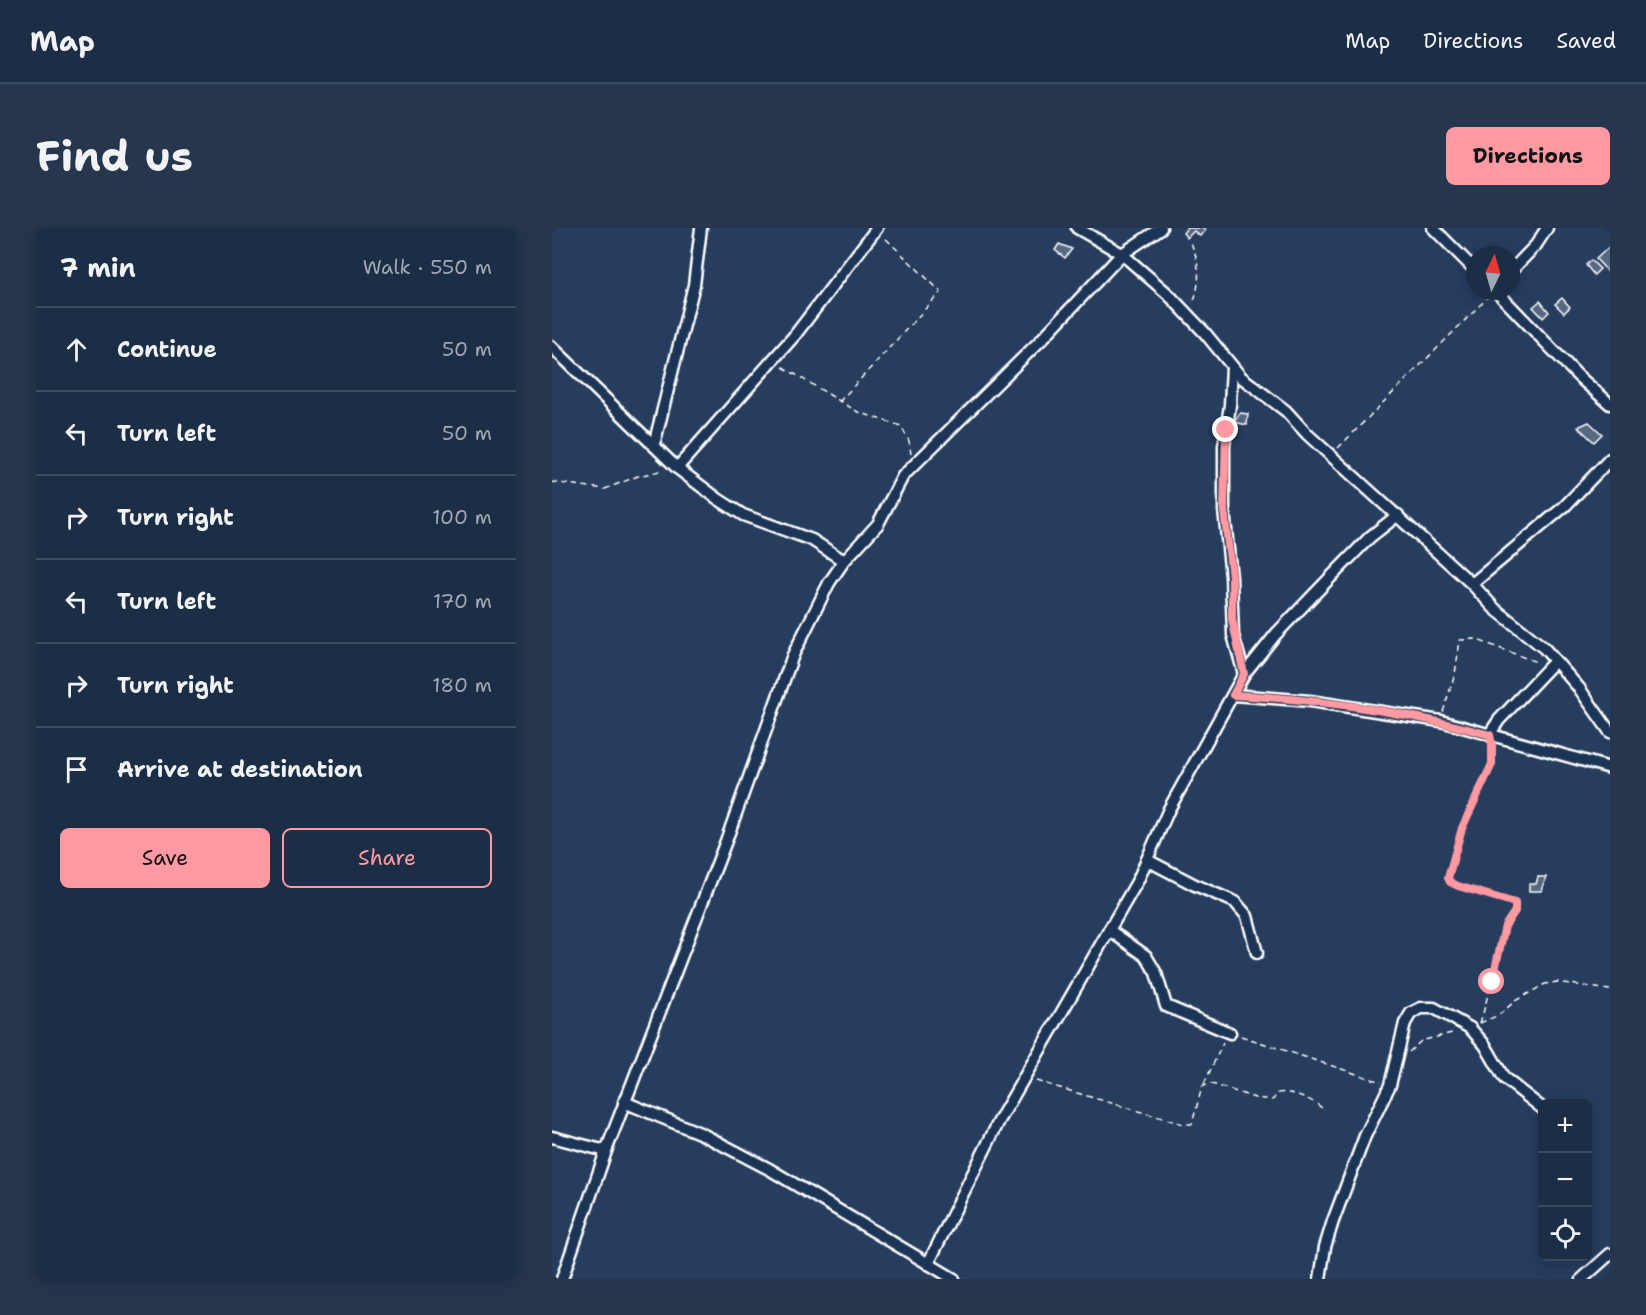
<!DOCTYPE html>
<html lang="en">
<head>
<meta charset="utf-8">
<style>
  :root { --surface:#1c2e46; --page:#25364d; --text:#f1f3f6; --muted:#a0a8b3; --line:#3a4a5f; --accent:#ff9aa2 }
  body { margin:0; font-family:"Shantell Sans",sans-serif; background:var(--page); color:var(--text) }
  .controls { position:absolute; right:18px; bottom:18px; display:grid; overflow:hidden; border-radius:9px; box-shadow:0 3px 15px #0003 }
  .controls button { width:54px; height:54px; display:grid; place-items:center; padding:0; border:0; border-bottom:2px solid var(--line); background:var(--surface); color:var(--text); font:30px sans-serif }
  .compass { position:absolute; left:914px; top:18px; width:54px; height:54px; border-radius:50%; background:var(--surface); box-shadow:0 3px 15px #0003; rotate:5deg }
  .stop { position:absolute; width:18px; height:18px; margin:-14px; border:4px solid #ff9aa2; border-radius:50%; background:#fff }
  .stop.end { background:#ff9aa2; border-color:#fff; box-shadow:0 2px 6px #0008 }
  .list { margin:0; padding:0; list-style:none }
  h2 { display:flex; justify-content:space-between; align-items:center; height:78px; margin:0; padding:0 24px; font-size:26px }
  h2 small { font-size:20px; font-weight:400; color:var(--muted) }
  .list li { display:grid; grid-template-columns:39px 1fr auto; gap:18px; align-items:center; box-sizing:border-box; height:84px; padding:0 24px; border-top:2px solid var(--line) }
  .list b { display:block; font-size:22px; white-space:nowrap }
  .list em { font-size:20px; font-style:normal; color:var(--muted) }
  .actions { display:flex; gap:12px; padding:18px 24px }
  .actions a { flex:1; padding:14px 0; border:2px solid var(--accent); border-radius:9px; text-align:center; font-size:21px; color:var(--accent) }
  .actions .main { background:var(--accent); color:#111 }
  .icon { flex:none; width:33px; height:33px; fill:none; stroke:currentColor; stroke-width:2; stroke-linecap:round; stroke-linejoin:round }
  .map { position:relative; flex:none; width:1058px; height:1051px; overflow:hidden; border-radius:9px }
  header { display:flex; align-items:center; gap:36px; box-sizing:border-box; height:84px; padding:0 30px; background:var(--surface); border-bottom:2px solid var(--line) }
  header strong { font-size:28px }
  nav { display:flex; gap:33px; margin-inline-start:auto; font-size:21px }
  .intro { display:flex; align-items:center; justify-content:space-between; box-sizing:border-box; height:144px; padding:0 36px }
  h1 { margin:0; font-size:42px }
  .button { padding:15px 27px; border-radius:9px; background:var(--accent); color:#111; font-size:21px; font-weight:700 }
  main { display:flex; gap:36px; padding:0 36px }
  aside { flex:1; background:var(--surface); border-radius:9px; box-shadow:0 3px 15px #0003 }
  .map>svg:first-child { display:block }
  .building { fill:#556781; stroke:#fff; stroke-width:1.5 }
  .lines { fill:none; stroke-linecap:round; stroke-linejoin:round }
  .street-casing { stroke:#fff; stroke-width:15 }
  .path { stroke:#fff; stroke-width:1.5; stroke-dasharray:6 4.5; stroke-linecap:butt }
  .street { stroke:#1d3557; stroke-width:10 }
  .route { stroke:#ff9aa2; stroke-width:8 }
</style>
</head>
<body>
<header>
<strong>Map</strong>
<nav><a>Map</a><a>Directions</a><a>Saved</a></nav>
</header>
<div class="intro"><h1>Find us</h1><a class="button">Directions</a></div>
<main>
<aside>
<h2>7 min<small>Walk · 550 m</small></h2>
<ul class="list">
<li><svg class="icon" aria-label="ahead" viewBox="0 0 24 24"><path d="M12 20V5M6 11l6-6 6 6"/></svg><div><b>Continue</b></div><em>50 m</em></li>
<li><svg class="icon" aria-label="left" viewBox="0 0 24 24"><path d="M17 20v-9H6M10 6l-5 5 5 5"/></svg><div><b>Turn left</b></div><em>50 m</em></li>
<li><svg class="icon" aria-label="right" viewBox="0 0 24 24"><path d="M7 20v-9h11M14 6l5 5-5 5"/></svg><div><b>Turn right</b></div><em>100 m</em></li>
<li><svg class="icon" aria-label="left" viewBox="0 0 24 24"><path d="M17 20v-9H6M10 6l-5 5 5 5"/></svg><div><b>Turn left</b></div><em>170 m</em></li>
<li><svg class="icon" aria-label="right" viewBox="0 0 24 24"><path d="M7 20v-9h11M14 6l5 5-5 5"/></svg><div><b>Turn right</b></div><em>180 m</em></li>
<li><svg class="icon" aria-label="arrive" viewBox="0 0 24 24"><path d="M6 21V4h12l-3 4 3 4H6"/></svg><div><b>Arrive at destination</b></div></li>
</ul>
<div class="actions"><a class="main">Save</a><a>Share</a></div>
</aside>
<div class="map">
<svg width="1058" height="1051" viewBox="0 0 1058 1051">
  <rect width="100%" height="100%" fill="#263d5e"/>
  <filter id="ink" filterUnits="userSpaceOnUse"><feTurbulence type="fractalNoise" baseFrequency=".0167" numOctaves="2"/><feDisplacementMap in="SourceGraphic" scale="12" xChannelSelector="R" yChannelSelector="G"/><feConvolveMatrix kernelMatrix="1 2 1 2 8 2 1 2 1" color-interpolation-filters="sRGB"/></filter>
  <g filter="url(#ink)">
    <g class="building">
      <path d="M635,0H651L654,2L648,8L642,3L635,10L631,5Z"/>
      <path d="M507,16L520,21L513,30L503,22Z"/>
      <path d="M1058,18V46L1044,31Z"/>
      <path d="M1039,32L1048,41L1042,47L1034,37Z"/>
      <path d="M1010,70L1018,79L1012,85L1003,76Z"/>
      <path d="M988,73L997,84L991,90L981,79Z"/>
      <path d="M688,185L696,186L695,197L682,194Z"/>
      <path d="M1037,194L1050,206L1042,214L1026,199Z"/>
      <path d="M986,649H994L990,663H977V656H984Z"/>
    </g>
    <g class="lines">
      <defs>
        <g id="street">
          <path d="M525,0L570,26L616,66L653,105L689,149L734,183L755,206L920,356L943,381L992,420L1027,460L1058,504"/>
          <path d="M881,0L923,42"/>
          <path d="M959,43L984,17L995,0"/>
          <path d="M944,63L1026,148L1058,176"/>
          <path d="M0,119L125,240L166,271L191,287L260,312L292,333"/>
          <path d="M680,139L678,177L672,218V282L679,349L681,407L692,446"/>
          <path d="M102,217L142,57L149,0"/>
          <path d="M125,240L243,107L325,0"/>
          <path d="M920,356L1013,278L1058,231"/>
          <path d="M681,467L758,473L889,493L1058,540"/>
          <path d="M937,507L947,492L1003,433"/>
          <path d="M595,632L643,657L683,674L695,688L705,725"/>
          <path d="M557,702L594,728L604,745L614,778L678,805"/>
          <path d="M72,874L150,906L217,941L402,1051"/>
          <path d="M0,909L54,923"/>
          <path d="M376,1036L447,893L586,652L617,581L692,446L724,406L775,353L818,309L846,287"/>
          <path d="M10,1051L54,923L174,613L241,427L277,355L292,333L326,296L351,248L489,112L570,26L609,0"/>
          <path d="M768,1051L773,1019L781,993L813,908L838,857L853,795L859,785L869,780H882L918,800L933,817L952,850L990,880"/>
          <path d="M1030,1051L1058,1026"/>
        </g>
      </defs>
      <use href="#street" class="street-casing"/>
      <g class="path">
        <path d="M639,15C648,36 649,54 641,75"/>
        <path d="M231,139L306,184L349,198L357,213L359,226"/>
        <path d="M287,174L389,64L331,8"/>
        <path d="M786,220L937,68"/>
        <path d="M0,254L53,261L86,248L112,242"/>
        <path d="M891,484L903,446L908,412L923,411L987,435"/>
        <path d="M928,795C938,764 943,731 952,700C955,690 962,685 963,675L906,658L898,654L896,650L910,600L940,536L941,520"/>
        <path d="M928,795L947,787L963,773L993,756L1005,754L1058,762"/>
        <path d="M689,808L829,854"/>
        <path d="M857,824L869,813L904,804"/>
        <path d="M484,853L631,896H640L650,859L657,855L703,870L721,872L725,865C739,862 759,871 770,880"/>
        <path d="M652,856L671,815"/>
      </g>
      <use href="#street" class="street"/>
    </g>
  </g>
  <g class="lines" filter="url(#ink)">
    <path class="route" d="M674,202L672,282L680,349V391L692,446L681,467C766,471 856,484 938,507L940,517V536L910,600L896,650L898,654L906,658L963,675V683L953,698L940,754"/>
  </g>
</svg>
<div class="controls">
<button>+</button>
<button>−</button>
<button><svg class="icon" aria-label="locate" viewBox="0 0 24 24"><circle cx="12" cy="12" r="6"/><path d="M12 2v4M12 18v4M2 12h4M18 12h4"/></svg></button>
</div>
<svg class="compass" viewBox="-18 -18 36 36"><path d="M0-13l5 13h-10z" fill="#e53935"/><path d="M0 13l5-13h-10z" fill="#a0a8b3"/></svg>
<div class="stop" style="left:940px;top:754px"></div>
<div class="stop end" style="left:674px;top:202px"></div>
</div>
</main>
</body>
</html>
